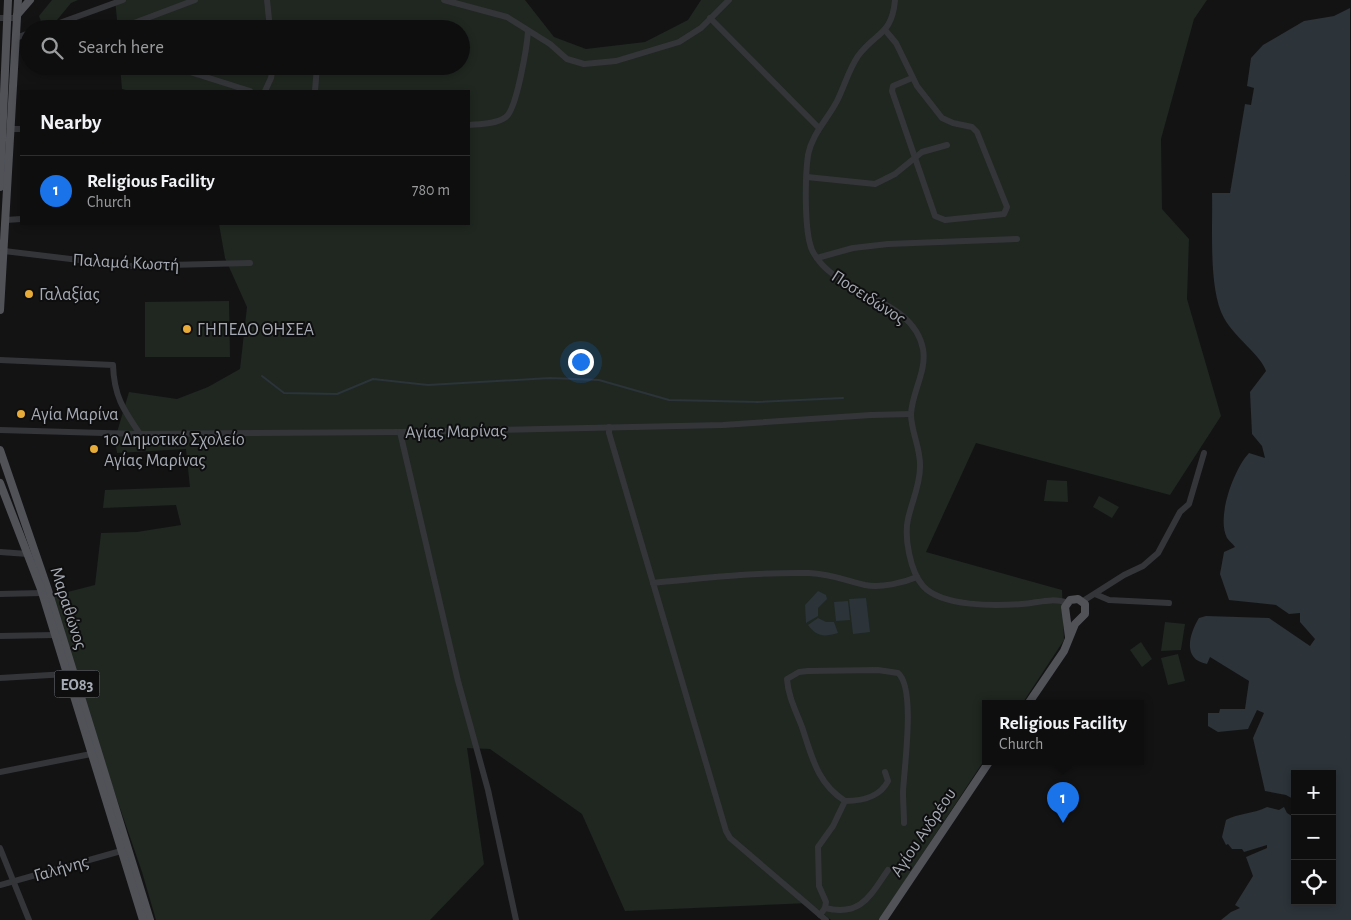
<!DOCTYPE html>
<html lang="en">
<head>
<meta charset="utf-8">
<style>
  :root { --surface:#0e0e0f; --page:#171718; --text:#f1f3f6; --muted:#9b9c9e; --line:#2e2e2f; --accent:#1a73e8 }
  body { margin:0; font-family:"Alegreya Sans",sans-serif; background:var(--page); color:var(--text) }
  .controls { position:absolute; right:15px; bottom:15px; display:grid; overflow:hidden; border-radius:0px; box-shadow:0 2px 8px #0003 }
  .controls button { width:45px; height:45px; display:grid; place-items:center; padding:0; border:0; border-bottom:1px solid var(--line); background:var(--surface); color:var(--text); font:25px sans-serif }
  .you { position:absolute; left:580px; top:361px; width:18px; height:18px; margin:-12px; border:4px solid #fff; border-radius:50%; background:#1a73e8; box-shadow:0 0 0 8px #1a73e833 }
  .badge { display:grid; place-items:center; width:32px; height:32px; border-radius:50%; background:var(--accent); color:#fff; font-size:16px; font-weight:700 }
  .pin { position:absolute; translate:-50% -41px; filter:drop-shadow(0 1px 2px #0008) }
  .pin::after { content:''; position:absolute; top:26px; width:18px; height:15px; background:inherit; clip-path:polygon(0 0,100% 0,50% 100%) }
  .popup { position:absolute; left:982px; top:700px; width:162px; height:65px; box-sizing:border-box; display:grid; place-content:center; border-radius:0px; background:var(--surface); filter:drop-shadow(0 1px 4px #0005); font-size:16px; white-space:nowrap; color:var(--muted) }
  .popup b { font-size:19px; color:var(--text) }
  .popup::after { content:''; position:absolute; left:50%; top:100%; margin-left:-10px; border:10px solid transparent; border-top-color:var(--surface) }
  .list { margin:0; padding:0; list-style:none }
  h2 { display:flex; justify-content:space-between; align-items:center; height:65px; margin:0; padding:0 20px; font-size:21px }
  h2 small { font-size:16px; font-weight:400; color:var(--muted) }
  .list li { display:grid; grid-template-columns:32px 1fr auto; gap:15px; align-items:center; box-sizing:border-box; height:70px; padding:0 20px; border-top:1px solid var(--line) }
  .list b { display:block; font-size:19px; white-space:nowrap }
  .list p { margin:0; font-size:16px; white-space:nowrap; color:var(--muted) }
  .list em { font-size:16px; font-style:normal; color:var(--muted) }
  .icon { flex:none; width:28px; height:28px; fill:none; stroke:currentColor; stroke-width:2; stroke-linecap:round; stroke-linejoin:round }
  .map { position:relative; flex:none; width:1351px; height:920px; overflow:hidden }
  .search { position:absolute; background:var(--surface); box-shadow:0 2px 8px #0003; left:20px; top:20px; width:450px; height:55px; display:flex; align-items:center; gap:12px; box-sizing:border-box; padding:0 18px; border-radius:28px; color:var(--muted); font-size:19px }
  .panel { position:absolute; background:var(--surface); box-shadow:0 2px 8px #0003; left:20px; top:90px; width:450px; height:135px; border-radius:0px }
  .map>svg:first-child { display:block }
  .green { fill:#1f2720 }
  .water { fill:#2c3339 }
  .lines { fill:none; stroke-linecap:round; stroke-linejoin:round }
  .stream { stroke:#2c3339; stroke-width:2 }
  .minor { stroke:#343539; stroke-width:6 }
  .major { stroke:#505258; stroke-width:8 }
  .poi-dot { fill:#e6ab39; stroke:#0e0e0f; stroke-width:2 }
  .labels { text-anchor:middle; stroke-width:4; stroke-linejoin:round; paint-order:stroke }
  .shield { fill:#0e0e0f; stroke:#787b82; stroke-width:1 }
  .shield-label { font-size:16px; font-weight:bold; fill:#a5aab4 }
  .street-label { font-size:18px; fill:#a5aab4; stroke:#0e0e0f }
  .poi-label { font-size:18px; fill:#a5aab4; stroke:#0e0e0f; text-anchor:start }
</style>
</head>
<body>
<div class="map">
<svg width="1351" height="920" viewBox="0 0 1351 920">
  <rect width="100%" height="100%" fill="#131314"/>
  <g class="green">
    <path d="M52,0H78L71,3L57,20L42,24L39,16Z"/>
    <path d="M115,0H525L554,37L586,49L645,42L688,20L701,0H1207L1194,19L1161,139L1162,209L1189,239L1187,299L1221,416L1170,495L976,443L926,552L1062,590L1064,640L1022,704H986L985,759L879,920H831L810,903L625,911L582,814L490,749L467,748L484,864L430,920H156L142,872L111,782L52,596L95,585L101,533L137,532L181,525L176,505L103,508L105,490L190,487L186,449L117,453L115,439L129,392L177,399L208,387L240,369L247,307L225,258L219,224H469V91H130L122,89L120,66H461V29H118Z"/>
    <path d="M229,301L230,357H145V302Z"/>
    <path d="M1047,480L1067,481L1068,502L1044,501Z"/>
    <path d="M1099,496L1119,507L1112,518L1093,507Z"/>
    <path d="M1165,622L1185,624L1181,650L1161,651Z"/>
    <path d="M1141,642L1152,659L1142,667L1130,650Z"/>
    <path d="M1178,654L1185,681L1168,685L1161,658Z"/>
  </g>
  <g class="water">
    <path d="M1350,8L1351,920H1221L1231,912L1240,908L1235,905L1253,876L1246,857L1267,848V845L1244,852L1242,849H1232L1228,844L1226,845L1222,837L1226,820C1238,813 1254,814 1267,807L1279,810L1284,807L1287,813L1295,818V901H1332V774H1295V800L1286,795L1265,791L1253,738L1264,713L1257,710L1248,729L1218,732L1208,726V713H1219L1220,709H1245L1249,681L1210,657L1207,664C1182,660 1189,634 1199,618L1206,616L1269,618L1310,646L1315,639L1300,622V613L1289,614L1276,605L1229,600L1220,574L1224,552L1235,547C1233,544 1229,541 1227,538C1216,517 1234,469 1249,453L1265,458L1262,446L1252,434L1250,392L1266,371C1261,355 1234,337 1224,318C1208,290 1213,226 1212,193H1230L1245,104L1251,105L1254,88L1247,86L1251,58L1263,45L1304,21L1334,16Z"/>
    <path d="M818,591L826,595L827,599L818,608V616L806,623L805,605Z"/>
    <path d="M866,598L870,632L853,634L849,599Z"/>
    <path d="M848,601L850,620L836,621L834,602Z"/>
    <path d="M818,618L826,622H834L838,633C824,637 817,637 808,625Z"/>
  </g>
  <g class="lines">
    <path class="stream" d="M262,376L284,393L337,394L373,379L428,385L550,378L599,380L669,400L758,402L843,398"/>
    <g class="minor">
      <path d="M267,0L270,29"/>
      <path d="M444,0L507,17L550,44L567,59L584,64L616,61L679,42L701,28L729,0"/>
      <path d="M895,0C892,35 876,32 858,56C849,69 844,87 837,101C827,120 812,134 808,155C805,177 804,231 812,250C834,296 913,296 923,349C927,371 912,392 911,414C911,432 921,449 920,467C920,485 912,501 908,519C904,537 910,571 923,586C942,607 996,606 1022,604C1037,603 1053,597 1067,603"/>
      <path d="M0,18H17"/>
      <path d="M710,18L819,128"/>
      <path d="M134,23L195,0"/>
      <path d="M43,29L123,0"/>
      <path d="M885,30L896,43L917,86L942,118L953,123L972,127L977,132L1007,207L1004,214L945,220L935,216L892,91L893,86L912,78"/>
      <path d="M16,38L29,33"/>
      <path d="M190,72L250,91"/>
      <path d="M265,91L271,78L273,66"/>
      <path d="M315,91L317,66"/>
      <path d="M469,125C481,124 496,124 506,117C517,108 527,46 528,31"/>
      <path d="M10,129H21"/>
      <path d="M807,177L875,184L895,174L922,152L947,145"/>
      <path d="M6,220L21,219"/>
      <path d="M4,251L129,266L250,263"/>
      <path d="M817,258L853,248L888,244L1017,239"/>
      <path d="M0,360L113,365C114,396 123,409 140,434"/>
      <path d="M609,427V433L726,831L730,838L826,920"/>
      <path d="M0,430L138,434L400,432L723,425L871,415L911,414"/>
      <path d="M400,432L458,681L488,790L516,920"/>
      <path d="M0,552L28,554"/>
      <path d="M653,583C705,578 757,572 809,573C832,574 844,580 865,585C881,588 903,583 917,577"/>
      <path d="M0,594L42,593"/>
      <path d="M1095,594L1109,600L1169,603"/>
      <path d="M1083,601L1124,575L1143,566L1158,553L1180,512L1189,504L1204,453"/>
      <path d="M0,636L55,635"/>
      <path d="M0,678L67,674"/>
      <path d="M0,772L91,754"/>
      <path d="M845,801C817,783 812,757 802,727C796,711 788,696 787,679L799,672L808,671L878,670L898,673C916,688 904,768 903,792C903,802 904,813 904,823"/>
      <path d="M0,848L29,920"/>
      <path d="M0,885L121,851"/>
      <path d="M825,908C861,917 870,896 888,870"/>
      <path d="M820,915L825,908L826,902L819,886L818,847L833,826L845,801C863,801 880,797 888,781L885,772"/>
    </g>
    <g class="major">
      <path d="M17,15L30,0"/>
      <path d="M0,187L8,0"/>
      <path d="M0,310L18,0"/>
      <path d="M0,450L47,587L150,920"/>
      <path d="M0,483L41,589L143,920"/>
      <path d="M1028,704L1064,651L1075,624L1085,614V604L1078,599L1070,600L1065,607L1069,637"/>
      <path d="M883,920L989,762"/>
    </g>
  </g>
  <g class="poi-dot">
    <circle cx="29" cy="294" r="5"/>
    <circle cx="187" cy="329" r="5"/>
    <circle cx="21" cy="414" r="5"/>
    <circle cx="94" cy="449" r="5"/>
  </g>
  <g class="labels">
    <rect class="shield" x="54.5" y="670.5" width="45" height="27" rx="4"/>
    <g class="shield-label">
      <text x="77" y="690">ΕΟ83</text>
    </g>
    <g class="street-label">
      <text transform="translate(126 262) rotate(3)" y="6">Παλαμά Κωστή</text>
      <text transform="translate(869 297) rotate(33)" y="6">Ποσειδώνος</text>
      <text transform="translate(456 431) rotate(-1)" y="6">Αγίας Μαρίνας</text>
      <text transform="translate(69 608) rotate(72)" y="6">Μαραθώνος</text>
      <text transform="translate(923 832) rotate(-56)" y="6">Αγίου Ανδρέου</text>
      <text transform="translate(61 868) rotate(-16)" y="6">Γαλήνης</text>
    </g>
    <g class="poi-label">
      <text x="39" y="300">Γαλαξίας</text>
      <text x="197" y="335">ΓΗΠΕΔΟ ΘΗΣΕΑ</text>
      <text x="31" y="420">Αγία Μαρίνα</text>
      <text x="104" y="445">1ο Δημοτικό Σχολείο<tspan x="104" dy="21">Αγίας Μαρίνας</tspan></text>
    </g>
  </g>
</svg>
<div class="controls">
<button>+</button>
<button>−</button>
<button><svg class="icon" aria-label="locate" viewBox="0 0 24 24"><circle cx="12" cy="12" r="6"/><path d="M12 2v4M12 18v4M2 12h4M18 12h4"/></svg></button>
</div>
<div class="you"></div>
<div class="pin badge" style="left:1063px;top:823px">1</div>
<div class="popup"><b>Religious Facility</b>Church</div>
<div class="search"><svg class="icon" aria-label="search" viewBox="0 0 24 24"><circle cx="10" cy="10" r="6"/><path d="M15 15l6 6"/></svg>Search here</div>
<section class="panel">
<h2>Nearby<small></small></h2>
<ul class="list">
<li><span class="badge">1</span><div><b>Religious Facility</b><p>Church</p></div><em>780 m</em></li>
</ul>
</section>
</div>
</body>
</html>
